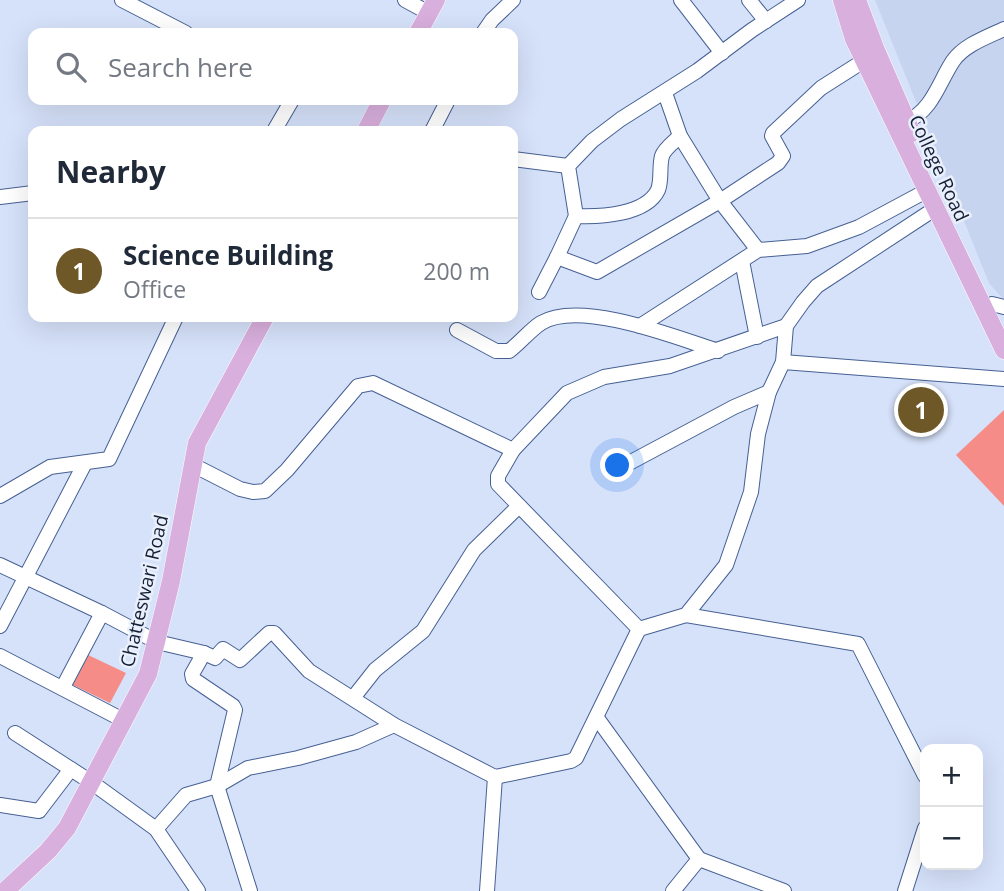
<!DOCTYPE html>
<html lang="en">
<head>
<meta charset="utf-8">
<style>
  :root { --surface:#fff; --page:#f6f6f7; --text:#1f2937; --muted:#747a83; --line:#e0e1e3; --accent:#6f5828 }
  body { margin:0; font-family:"Open Sans",sans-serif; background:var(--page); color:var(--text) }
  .controls { position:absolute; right:21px; bottom:21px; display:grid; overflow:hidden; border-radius:14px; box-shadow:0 7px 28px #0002 }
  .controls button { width:63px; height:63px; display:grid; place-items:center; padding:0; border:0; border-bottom:2px solid var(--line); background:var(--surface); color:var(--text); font:35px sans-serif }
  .you { position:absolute; left:618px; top:466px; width:24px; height:24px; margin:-18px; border:5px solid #fff; border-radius:50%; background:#1a73e8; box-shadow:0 0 0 10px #1a73e833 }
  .badge { display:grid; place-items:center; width:46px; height:46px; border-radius:50%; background:var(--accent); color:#fff; font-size:23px; font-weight:700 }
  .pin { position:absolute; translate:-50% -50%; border:4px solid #fff; box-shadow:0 2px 7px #0006 }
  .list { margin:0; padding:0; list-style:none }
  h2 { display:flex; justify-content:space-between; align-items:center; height:91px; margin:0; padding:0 28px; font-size:30px }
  h2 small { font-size:23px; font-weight:400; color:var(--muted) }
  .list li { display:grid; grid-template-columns:46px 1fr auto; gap:21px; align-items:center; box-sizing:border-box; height:105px; padding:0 28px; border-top:2px solid var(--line) }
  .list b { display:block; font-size:26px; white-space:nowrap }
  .list p { margin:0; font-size:23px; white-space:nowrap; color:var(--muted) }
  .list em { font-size:23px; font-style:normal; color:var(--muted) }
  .icon { flex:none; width:38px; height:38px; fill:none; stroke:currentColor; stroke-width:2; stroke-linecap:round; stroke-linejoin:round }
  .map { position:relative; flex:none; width:1004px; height:891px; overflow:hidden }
  .search { position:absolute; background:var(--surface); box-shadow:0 7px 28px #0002; left:28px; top:28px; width:490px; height:77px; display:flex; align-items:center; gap:18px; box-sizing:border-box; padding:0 24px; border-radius:14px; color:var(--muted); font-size:26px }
  .panel { position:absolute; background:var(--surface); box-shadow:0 7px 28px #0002; left:28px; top:126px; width:490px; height:196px; border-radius:14px }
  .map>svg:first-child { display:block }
  .built { fill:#c7d4ef }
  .green { fill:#f68c87 }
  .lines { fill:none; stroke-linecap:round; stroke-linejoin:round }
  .minor-casing { stroke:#466093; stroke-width:16 }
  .major-casing { stroke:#fff; stroke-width:19 }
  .minor { stroke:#fff; stroke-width:14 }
  .major { stroke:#d9afdd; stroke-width:18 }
  .labels { text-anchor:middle; stroke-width:5; stroke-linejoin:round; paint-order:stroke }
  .street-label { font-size:19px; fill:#141f35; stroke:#e9effb }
</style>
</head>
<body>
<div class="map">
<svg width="1004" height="891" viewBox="0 0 1004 891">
  <rect width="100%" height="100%" fill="#d6e2fa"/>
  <path class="built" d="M875,0H1004V300L989,283Z"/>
  <g class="green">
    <path d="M1004,410V506L956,455Z"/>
    <path d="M86,654L126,673L110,703L71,684Z"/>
  </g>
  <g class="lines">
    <defs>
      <g id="minor">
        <path d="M122,0L186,33"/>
        <path d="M405,0L429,13"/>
        <path d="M681,0L722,53"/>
        <path d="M749,0L766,21"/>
        <path d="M483,33L492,20L513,0"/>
        <path d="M665,93L680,136L720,201L758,250"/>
        <path d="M907,121C932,111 939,82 953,61C964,45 987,37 1004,29"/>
        <path d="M274,131L292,100"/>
        <path d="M432,131L448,100"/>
        <path d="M680,136C675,141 664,149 662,156C659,167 662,180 658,190C646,215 600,217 576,216L568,166L592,141L621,119L697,71L752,30L798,0"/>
        <path d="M513,159L568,166"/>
        <path d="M0,197L33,193"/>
        <path d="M557,257L576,216"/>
        <path d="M742,261L757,337"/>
        <path d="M539,292L557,257L597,272L720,201L778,163L783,156L772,136L773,133L821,88L865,60"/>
        <path d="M992,304L1004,307"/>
        <path d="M640,326L758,250L807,246L859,227L928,190"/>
        <path d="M457,330L496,351H509C520,343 530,330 541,323C580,299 678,338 718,351"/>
        <path d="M783,362L1004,379"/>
        <path d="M513,450L498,476V484L639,629"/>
        <path d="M629,463L734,407L769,392"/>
        <path d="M193,465L240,489L253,492L265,491L287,470L358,386L373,383L513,450L567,393L604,377L670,366L786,326"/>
        <path d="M0,496L50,467L109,459L176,317"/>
        <path d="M0,565L102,613L157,642L204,653L215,658L223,649L240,660L269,633H274L309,671L394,725L495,777L571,761L576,758L639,629L686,615L726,565L751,492L758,434L769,392L783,362L786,326L803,302L817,286L936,208"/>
        <path d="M686,615L858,644L925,776"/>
        <path d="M0,626L85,463"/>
        <path d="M204,653L192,674L193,679L233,706L235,710L217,786L250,891"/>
        <path d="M0,656L123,720"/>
        <path d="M63,687L102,613"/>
        <path d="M353,698L375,670L423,631L474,550L519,506"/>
        <path d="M597,718L699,859"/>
        <path d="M15,733L91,782L156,829L198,891"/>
        <path d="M0,805L39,811L71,769"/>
        <path d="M156,829L186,795L217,786L248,768L298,758L356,742L394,725"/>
        <path d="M487,891L495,777"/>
        <path d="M673,891L699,859L784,891"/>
        <path d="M905,891L925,828"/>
      </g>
      <g id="major">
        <path d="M842,0L854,39L1004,350"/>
        <path d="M857,0L875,48L912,133"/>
        <path d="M418,33L436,0"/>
        <path d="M366,131L382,100"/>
        <path d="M5,891L48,851L67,828L148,674L171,581L197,443L265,317"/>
      </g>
    </defs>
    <use href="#minor" class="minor-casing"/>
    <use href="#major" class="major-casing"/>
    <use href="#minor" class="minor"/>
    <use href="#major" class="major"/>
  </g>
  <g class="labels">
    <g class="street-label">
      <text transform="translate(939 168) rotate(65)" y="7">College Road</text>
      <text transform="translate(144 591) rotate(-77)" y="7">Chatteswari Road</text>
    </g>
  </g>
</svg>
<div class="controls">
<button>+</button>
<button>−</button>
</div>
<div class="you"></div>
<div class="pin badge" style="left:921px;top:410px">1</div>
<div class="search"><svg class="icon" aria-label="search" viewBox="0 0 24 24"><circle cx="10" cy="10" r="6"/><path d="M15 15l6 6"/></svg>Search here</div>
<section class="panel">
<h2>Nearby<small></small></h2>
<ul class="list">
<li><span class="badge">1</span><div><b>Science Building</b><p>Office</p></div><em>200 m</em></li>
</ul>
</section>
</div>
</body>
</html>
